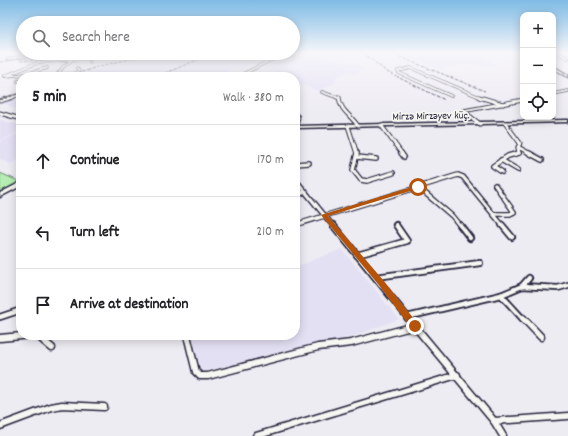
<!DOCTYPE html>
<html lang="en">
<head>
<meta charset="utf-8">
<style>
  :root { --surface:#fff; --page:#f2f2f2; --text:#202124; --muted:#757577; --line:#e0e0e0 }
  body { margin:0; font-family:Dekko,sans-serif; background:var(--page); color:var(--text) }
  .controls { position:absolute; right:12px; top:12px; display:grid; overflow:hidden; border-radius:8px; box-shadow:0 2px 10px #0003 }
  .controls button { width:36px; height:36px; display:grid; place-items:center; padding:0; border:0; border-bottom:1px solid var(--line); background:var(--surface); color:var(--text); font:20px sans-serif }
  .stop { position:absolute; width:12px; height:12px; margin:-9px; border:3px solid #b45309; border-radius:50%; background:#fff }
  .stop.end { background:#b45309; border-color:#fff; box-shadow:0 1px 4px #0008 }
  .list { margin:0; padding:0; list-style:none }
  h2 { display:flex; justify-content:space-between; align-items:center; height:52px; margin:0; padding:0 16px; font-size:17px }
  h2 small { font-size:13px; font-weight:400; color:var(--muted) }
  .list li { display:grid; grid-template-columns:26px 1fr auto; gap:12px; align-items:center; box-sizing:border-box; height:72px; padding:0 16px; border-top:1px solid var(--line) }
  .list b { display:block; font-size:15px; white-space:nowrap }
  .list em { font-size:13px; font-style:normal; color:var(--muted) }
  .icon { flex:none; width:22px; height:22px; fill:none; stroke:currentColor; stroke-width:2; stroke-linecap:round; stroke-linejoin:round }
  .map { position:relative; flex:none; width:568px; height:436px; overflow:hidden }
  .search { position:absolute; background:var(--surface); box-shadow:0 2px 10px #0003; left:16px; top:16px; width:284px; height:44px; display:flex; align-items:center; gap:10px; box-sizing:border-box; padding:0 14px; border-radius:22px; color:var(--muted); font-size:15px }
  .panel { position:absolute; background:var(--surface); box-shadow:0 2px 10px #0003; left:16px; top:72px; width:284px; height:268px; border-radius:16px }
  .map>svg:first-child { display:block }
  .built { fill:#e4e0f4 }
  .green { fill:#b5eeb2; stroke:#6c8876 }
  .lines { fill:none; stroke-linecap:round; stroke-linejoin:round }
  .street-far4-casing { stroke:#22223b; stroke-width:3.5 }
  .street-far3-casing { stroke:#22223b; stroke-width:5 }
  .street-far2-casing { stroke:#22223b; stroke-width:6 }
  .street-far1-casing { stroke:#22223b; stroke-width:8 }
  .street-casing { stroke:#22223b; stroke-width:9 }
  .secondary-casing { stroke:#22223b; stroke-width:3 }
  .street-far4 { stroke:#f6f6f2; stroke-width:2 }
  .street-far3 { stroke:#f6f6f2; stroke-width:3 }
  .street-far2 { stroke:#f6f6f2; stroke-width:3.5 }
  .street-far1 { stroke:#f6f6f2; stroke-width:4.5 }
  .street { stroke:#f6f6f2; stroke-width:6 }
  .secondary { fill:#f6f6f2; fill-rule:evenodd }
  .rail { stroke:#22223b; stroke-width:1; stroke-dasharray:3.5 1.5; stroke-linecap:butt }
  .route { fill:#b45309 }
  .labels { text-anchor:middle; stroke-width:3.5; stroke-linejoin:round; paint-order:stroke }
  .far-street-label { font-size:11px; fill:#22223b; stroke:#f6f6f2 }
</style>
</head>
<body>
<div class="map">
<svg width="568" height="436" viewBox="0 0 568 436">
  <rect width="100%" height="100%" fill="#eeecf3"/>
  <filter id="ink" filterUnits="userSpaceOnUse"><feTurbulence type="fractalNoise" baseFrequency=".025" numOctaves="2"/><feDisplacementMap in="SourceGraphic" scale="8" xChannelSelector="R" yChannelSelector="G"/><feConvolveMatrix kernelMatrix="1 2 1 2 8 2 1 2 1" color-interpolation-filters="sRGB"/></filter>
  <g filter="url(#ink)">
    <g class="built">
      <path d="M119,53H155L115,62V60L97,59V55Z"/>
      <path d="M163,53H277L240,69L234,68L215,77H71L92,70Z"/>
      <path d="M290,53H298L363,66L361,68L364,69L356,74L347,72L333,79L339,81L318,91L295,83V77H277L272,75L277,72L263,68Z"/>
      <path d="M391,53H470L498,65H462L442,69Z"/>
      <path d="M21,94V111L0,102Z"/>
      <path d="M0,120L21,125V131L0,141Z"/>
      <path d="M21,132V159L10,164L0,159V142Z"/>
      <path d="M342,249L399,319L354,336L201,372L192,335H295V267Z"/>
    </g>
    <path class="green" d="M0,173L21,182L0,192Z"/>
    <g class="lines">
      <defs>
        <g id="street-far4">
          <path d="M558,53L568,58"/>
          <path d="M8,59L49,53"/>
          <path d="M73,59L90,58V62"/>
          <path d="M47,68L27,74L5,76L39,62L73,59L63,67L57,75L77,74L69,77"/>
          <path d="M75,73L79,71L77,68"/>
          <path d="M48,77L58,76"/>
          <path d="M237,77L285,53"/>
          <path d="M267,77H275"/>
          <path d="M18,81H21"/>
          <path d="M322,92L339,98"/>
          <path d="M553,94L568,91"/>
          <path d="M451,96L399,73L398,71L411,68L482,98"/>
          <path d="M10,98L21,94"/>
        </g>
        <g id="street-far3">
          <path d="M337,97H339C340,111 351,115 358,126"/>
          <path d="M479,97L503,104"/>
          <path d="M0,101L13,97"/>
          <path d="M0,113L21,119"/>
          <path d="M295,114L298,117L296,127"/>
          <path d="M505,123L520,143L518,148L519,153L515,154"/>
          <path d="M480,124L463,111L523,100"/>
          <path d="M381,125L402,154"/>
          <path d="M348,126L357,154"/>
          <path d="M518,147L531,154"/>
        </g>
        <g id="street-far2">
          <path d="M357,153L353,170L361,180L367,181L393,173"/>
          <path d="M401,153L404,157"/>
          <path d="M529,153L542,160"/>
          <path d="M357,157L376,159"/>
          <path d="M501,160L518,170"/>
          <path d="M295,164L309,163"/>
          <path d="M502,172L493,166L508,156L519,153"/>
          <path d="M295,179L333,226"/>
          <path d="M495,185L514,212L510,214H495"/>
          <path d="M418,187L452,216L460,226"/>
          <path d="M295,195L306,192"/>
          <path d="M295,225L458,175L463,177L503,226"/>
          <path d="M396,225L397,226"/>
        </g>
        <g id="street-far1">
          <path d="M333,225L409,319"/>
          <path d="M460,225L470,238"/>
          <path d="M502,225L512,237"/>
          <path d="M357,255L407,241L396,225"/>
          <path d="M376,277L480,263"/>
          <path d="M522,286L529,278"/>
          <path d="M501,295L523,319"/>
          <path d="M0,317L21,310"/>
          <path d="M407,317L501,295L522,286L558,288L568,285"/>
        </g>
        <g id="street">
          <path d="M408,318L494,421L503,436"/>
          <path d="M523,318L541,337"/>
          <path d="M33,335L38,336L52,348"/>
          <path d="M187,335L196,372L200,376H208L318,347L351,343L415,326"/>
          <path d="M0,338L32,335"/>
          <path d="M494,421L568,416"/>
          <path d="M0,426L51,407L62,405L104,407"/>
          <path d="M256,436L457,375"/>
        </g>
        <g id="secondary">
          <path d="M553,66L568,75V77L553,68Z"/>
          <path d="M568,120V122L295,128V126Z"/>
          <path d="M21,182V186L0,197V193Z"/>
        </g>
      </defs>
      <use href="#street-far4" class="street-far4-casing"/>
      <use href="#street-far3" class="street-far3-casing"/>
      <use href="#street-far2" class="street-far2-casing"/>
      <use href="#street-far1" class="street-far1-casing"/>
      <use href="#street" class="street-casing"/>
      <use href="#secondary" class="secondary-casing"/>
      <use href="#street-far4" class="street-far4"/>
      <use href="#street-far3" class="street-far3"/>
      <use href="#street-far2" class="street-far2"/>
      <use href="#street-far1" class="street-far1"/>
      <use href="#street" class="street"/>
      <use href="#secondary" class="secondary"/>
      <g class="rail">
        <path d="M363,53L387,72L445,100"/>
        <path d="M390,53L485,91"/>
        <path d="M20,61L126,53"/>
        <path d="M0,62L24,58"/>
        <path d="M67,77L100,66L157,53"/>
        <path d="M155,77L215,53"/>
        <path d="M0,100L21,93"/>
      </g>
    </g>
  </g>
  <linearGradient id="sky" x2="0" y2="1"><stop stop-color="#7ebbe5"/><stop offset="0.46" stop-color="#f7f6fa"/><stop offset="1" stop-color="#f7f6fa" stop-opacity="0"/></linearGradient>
  <rect width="568" height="114" fill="url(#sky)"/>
  <path class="route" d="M418,185L420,186V188L328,216L383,280L418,324L419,326L415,330L412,329L378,284L321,215Z"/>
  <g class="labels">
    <g class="far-street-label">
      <text transform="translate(431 115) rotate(-1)" y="4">Mirzə Mirzəyev küç.</text>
    </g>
  </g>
</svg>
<div class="controls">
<button>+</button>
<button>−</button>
<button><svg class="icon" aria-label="locate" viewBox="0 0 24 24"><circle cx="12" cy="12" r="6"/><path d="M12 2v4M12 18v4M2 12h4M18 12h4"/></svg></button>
</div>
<div class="stop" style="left:418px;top:187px"></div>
<div class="stop end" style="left:415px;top:326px"></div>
<div class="search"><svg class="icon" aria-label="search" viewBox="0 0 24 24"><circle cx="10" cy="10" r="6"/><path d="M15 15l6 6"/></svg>Search here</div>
<section class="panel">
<h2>5 min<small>Walk · 380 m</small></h2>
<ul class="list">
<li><svg class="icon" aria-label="ahead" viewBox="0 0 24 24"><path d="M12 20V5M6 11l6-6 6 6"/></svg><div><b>Continue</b></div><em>170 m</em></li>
<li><svg class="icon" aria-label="left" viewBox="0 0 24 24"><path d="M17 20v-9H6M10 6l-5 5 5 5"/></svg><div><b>Turn left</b></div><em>210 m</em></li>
<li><svg class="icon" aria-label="arrive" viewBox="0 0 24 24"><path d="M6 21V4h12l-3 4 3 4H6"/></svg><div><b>Arrive at destination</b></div></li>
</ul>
</section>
</div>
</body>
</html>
